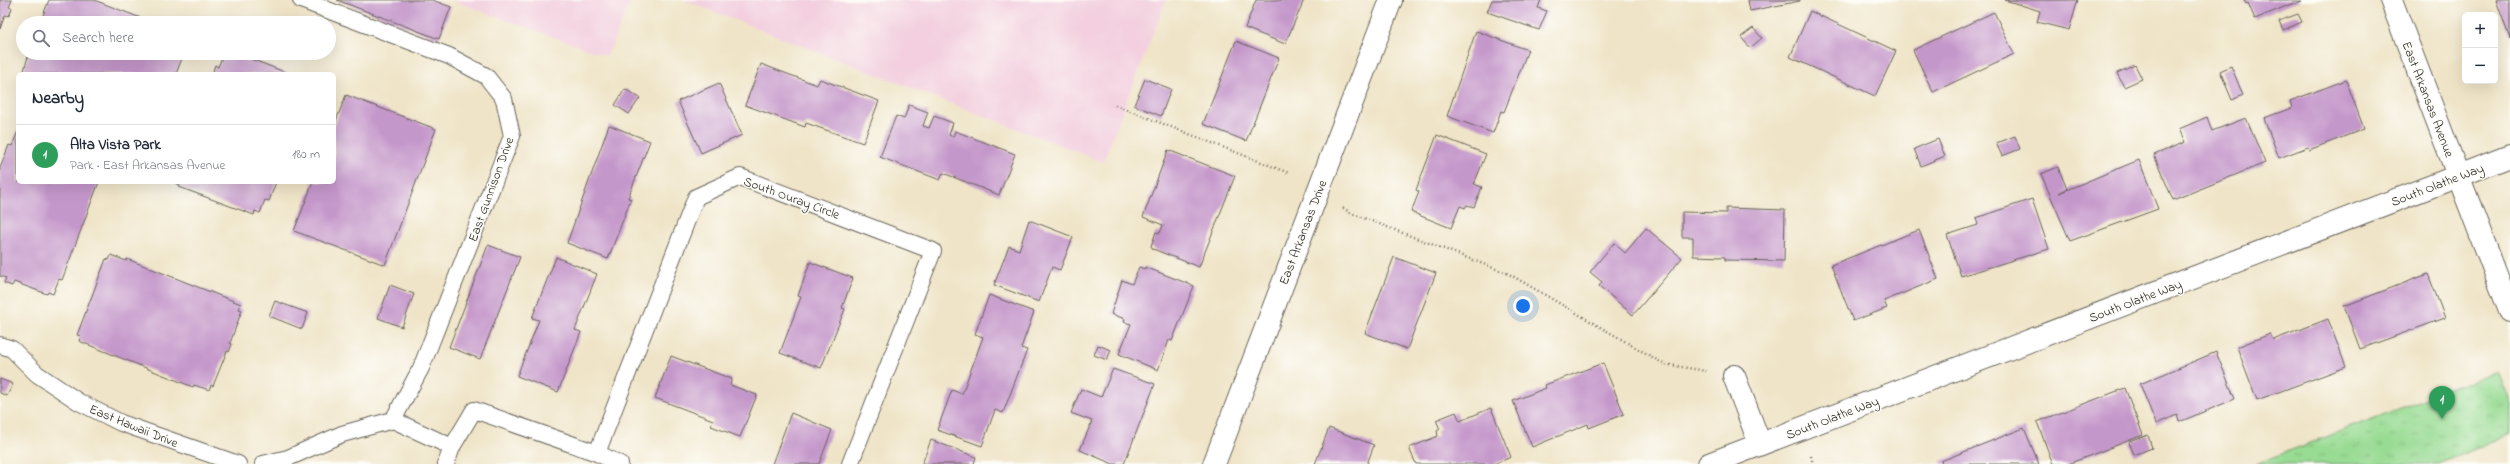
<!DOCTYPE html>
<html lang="en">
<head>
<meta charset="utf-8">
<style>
  :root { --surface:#fff; --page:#f2f2f3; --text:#1f2937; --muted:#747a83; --line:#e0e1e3; --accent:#1f6fb2 }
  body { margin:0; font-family:"Indie Flower",sans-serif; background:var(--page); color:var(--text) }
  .controls { position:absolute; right:12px; top:12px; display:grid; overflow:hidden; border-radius:6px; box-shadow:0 4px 16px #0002 }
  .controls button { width:36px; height:36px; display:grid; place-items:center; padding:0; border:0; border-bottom:1px solid var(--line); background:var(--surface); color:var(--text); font:20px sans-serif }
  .you { position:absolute; left:1523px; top:306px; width:14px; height:14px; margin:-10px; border:3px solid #fff; border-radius:50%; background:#1a73e8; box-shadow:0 0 0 6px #1a73e833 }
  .badge { display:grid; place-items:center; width:26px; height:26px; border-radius:50%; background:var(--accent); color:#fff; font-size:13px; font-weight:700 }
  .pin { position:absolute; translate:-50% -33px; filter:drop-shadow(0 1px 2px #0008) }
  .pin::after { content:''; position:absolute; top:21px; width:14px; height:12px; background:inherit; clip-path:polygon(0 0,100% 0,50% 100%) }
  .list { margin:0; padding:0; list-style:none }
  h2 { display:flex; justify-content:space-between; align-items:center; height:52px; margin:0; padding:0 16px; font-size:17px }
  h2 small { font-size:13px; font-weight:400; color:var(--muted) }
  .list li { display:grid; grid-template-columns:26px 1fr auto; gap:12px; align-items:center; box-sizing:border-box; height:60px; padding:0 16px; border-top:1px solid var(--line) }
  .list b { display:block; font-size:15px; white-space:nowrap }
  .list p { margin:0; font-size:13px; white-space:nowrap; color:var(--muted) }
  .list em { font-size:13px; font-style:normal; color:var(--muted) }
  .icon { flex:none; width:22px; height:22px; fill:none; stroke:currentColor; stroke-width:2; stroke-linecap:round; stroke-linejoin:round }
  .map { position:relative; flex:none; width:2510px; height:464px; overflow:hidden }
  .search { position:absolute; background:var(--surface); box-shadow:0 4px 16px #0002; left:16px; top:16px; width:320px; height:44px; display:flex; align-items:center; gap:10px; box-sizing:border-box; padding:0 14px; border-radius:22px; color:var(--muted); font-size:15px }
  .panel { position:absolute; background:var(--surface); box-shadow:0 4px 16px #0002; left:16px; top:72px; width:320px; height:112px; border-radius:6px }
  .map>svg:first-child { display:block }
  .built { fill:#f3cfdf }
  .grass { fill:url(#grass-tufts); stroke:#5a7c58 }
  .building { fill:#c497ca }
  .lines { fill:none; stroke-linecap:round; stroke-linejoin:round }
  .lane-casing { stroke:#666258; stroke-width:18 }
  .street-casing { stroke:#666258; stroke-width:24 }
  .path { stroke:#666258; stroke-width:2.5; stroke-dasharray:1 3; stroke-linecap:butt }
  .lane { stroke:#fff; stroke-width:16 }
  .street { stroke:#fff; stroke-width:22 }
  .labels { text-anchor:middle; stroke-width:3; stroke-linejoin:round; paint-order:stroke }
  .street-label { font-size:13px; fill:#1c1c1c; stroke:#fdfcf7 }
</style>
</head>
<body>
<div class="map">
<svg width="2510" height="464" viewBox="0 0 2510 464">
  <defs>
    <pattern id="grass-tufts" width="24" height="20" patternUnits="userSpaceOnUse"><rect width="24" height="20" fill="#98db93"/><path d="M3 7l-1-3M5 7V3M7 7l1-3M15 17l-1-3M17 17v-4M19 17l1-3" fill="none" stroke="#82bb7e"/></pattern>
  </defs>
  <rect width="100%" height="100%" fill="#fdfcf7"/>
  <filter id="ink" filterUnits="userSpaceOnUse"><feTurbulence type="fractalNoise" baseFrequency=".025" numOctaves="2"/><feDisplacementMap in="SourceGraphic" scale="8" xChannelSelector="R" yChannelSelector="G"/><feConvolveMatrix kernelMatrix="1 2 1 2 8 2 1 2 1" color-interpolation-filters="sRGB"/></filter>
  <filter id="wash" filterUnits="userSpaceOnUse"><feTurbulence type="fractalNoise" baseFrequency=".012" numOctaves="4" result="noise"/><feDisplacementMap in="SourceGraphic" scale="16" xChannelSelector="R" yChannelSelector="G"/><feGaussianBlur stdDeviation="0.9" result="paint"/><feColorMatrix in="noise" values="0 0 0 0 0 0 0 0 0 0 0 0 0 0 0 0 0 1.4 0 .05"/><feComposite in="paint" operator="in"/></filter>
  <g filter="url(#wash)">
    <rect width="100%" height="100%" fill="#efe4c7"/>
    <g class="built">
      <path d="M451,0H631L607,56Z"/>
      <path d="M684,0H1166L1103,162Z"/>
    </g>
    <path class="grass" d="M2497,371L2510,403V434L2438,464H2255Z"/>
    <g id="blocks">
      <g class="building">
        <path d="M0,0H12L9,7L12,8L9,16L5,15L0,29Z"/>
        <path d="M49,0H94L154,23H40Z"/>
        <path d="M337,0H432L451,7L439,39Z"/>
        <path d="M1256,0H1304L1285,44L1245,28Z"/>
        <path d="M1492,0H1541L1538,8L1547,11L1539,30L1487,12Z"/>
        <path d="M1748,0H1800V1L1750,11Z"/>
        <path d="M2005,0H2078L2069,30L2037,22L2040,11Z"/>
        <path d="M2244,0H2301L2255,19L2248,3L2246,4Z"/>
        <path d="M2496,0H2510V39Z"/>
        <path d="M1810,11L1896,51L1875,96L1790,57Z"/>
        <path d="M1994,12L2014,54L1933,92L1913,50Z"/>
        <path d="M2298,14L2302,22L2283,30L2279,21Z"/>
        <path d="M1753,28L1762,38L1750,48L1741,37Z"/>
        <path d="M1476,31L1528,50L1504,112L1501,111L1493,133L1447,116Z"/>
        <path d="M1236,41L1279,58L1246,141L1203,124Z"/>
        <path d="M29,53H184L176,74H23Z"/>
        <path d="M224,53H235L290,74H212L215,65L218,67Z"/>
        <path d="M761,64L817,85L820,79L879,101L863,143L806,123L805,127L745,105Z"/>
        <path d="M2135,65L2142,79L2124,87L2117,73Z"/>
        <path d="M2231,66L2243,95L2232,100L2220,71Z"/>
        <path d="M1145,79L1171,89L1161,116L1134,105Z"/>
        <path d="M2346,80L2364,129L2309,150L2308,147L2279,158L2264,118L2292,108L2290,101Z"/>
        <path d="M719,83L742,135L701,153L678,101Z"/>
        <path d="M625,89L640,98L629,114L615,105Z"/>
        <path d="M346,95L436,129L385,265L294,231L313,182H334V126Z"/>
        <path d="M909,105L928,112L923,126L929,128L934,116L953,123L949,135L953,137L955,131L1015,154L999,195L943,173L940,180L880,157L896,116L904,119Z"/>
        <path d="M2207,117L2212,131L2246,118L2265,163L2173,200L2154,155L2185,142L2179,129Z"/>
        <path d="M609,125L650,141L628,198L631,199L608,259L567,243Z"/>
        <path d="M18,131V182H99L62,280L59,279L53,294L48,292L47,294L14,282L12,286L4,283L6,278L0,276V168L9,145L12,146Z"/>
        <path d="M1437,135L1486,154L1474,184L1482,187L1474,207L1467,205L1465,208L1460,206L1451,228L1411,212L1419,192L1416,190Z"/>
        <path d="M2015,136L2020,149L2002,156L1996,143Z"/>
        <path d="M1938,139L1945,156L1921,166L1914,149Z"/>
        <path d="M1168,150L1235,176L1199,267L1153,249L1151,246L1156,232L1160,233L1163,225L1143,217Z"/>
        <path d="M2139,160L2158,209L2070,241L2041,174L2058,167L2067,189L2059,193Z"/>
        <path d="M173,182H276L269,201L265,200L260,213L255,211L254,215L179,187L180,185Z"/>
        <path d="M2032,199L2049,249L1961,276L1947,235L1978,225L1976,218Z"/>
        <path d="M1726,208L1785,210L1784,261L1725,260V257L1693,256V237H1682V212L1726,213Z"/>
        <path d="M1029,220L1073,237L1060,270L1052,267L1039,302L994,285L1009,246L1019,250Z"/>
        <path d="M1646,228L1682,258L1633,315L1599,286L1602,282L1590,272L1614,243L1625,253Z"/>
        <path d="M1919,230L1938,279L1884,301L1887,308L1853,321L1831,265Z"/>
        <path d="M488,245L520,257L480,359L449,347Z"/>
        <path d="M111,255L126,261L127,259L241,304L239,309L242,310L230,343L232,344L229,352L227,351L213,386L211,385L209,390L194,385L193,387L79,341L81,336L77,335L106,259L109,260Z"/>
        <path d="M556,257L597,274L575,330L581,332L558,392L517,376L539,320L532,318Z"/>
        <path d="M1394,257L1436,273L1407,349L1365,333Z"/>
        <path d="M810,262L853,278L842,308L845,309L821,368L780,353L801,297L798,296Z"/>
        <path d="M1139,267L1145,269V267L1194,286L1172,341L1169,340L1158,370L1119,354L1131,324L1124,322L1125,319L1111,314L1122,280L1132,284Z"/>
        <path d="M2428,274L2445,318L2360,349L2344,306Z"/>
        <path d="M390,285L414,294L402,327L378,318Z"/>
        <path d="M989,295L1034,312L1021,348L1027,350L1003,413L995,410L982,446L937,430L952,390L962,394L983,337L975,334Z"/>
        <path d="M275,301L308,313L302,329L269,316Z"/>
        <path d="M2328,319L2346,367L2257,400L2237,347L2270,334L2273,340Z"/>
        <path d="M1098,345L1111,350L1107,360L1094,355Z"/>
        <path d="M2216,352L2235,399L2179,422L2177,415L2156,424L2140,384Z"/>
        <path d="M671,356L732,379L730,385L757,395L740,437L711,426L713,420L655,398Z"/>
        <path d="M1603,363L1624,414L1589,428L1588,424L1532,447L1513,401L1546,388L1545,385Z"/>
        <path d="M1113,369L1155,384L1124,464H1113L1080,450L1092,421L1071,413L1081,389L1101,397Z"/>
        <path d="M0,379L13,384L7,396L0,393Z"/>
        <path d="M2125,388L2143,435L2068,464H2053L2037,422Z"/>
        <path d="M1491,408L1511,457L1494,464H1416L1409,448L1438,436L1437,431L1440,429L1436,420L1456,412L1460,421Z"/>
        <path d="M791,413L832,430L819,464H772Z"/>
        <path d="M1329,428L1374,445L1367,464H1315Z"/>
        <path d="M2024,428L2039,464H1942L1941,461Z"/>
        <path d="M2148,435L2152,448L2134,455L2129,442Z"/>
        <path d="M931,440L976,457L974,464H922Z"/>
      </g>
    </g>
  </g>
  <g filter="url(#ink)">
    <use href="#blocks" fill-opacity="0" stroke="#666258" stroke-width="1"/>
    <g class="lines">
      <defs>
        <g id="lane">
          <path d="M301,0L449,56L486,76L504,99L512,136L421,368L393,420"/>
          <path d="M0,345L12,349L37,374L79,402L121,423L238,464"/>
          <path d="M393,420L452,447"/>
          <path d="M597,453L696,197L740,177L933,251L850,464"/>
          <path d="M263,464L288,458L342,434L393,420"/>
          <path d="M446,464L452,447L474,410L597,453L620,464"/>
        </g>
        <g id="street">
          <path d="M2391,0L2510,311"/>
          <path d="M1734,376L1760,444"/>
          <path d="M1214,464L1391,0"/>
          <path d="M1709,464L2510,156"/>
        </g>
      </defs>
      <use href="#lane" class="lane-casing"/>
      <use href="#street" class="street-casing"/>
      <g class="path">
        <path d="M1115,105L1289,173"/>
        <path d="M1343,208L1351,213L1509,274L1664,364L1706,371"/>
        <path d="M1811,456L1813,464"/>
      </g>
      <use href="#lane" class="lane"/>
      <use href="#street" class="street"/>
    </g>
  </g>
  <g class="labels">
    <g class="street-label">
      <text transform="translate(2429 99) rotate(69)" y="5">East Arkansas Avenue</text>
      <text transform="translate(2437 184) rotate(-21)" y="5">South Olathe Way</text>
      <text transform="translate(490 189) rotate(-70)" y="5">East Gunnison Drive</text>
      <text transform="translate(792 197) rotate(20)" y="5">South Ouray Circle</text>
      <text transform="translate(1302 232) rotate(-69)" y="5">East Arkansas Drive</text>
      <text transform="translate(2135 300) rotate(-21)" y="5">South Olathe Way</text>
      <text transform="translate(1832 417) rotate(-21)" y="5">South Olathe Way</text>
      <text transform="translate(134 425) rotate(22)" y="5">East Hawaii Drive</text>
    </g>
  </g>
</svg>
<div class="controls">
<button>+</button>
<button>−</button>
</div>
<div class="you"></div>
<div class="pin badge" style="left:2442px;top:419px;background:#2e9e5b">1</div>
<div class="search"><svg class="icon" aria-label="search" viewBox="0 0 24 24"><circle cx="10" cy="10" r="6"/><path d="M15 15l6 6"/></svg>Search here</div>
<section class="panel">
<h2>Nearby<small></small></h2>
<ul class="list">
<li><span class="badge" style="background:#2e9e5b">1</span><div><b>Alta Vista Park</b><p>Park · East Arkansas Avenue</p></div><em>180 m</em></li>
</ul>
</section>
</div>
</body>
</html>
